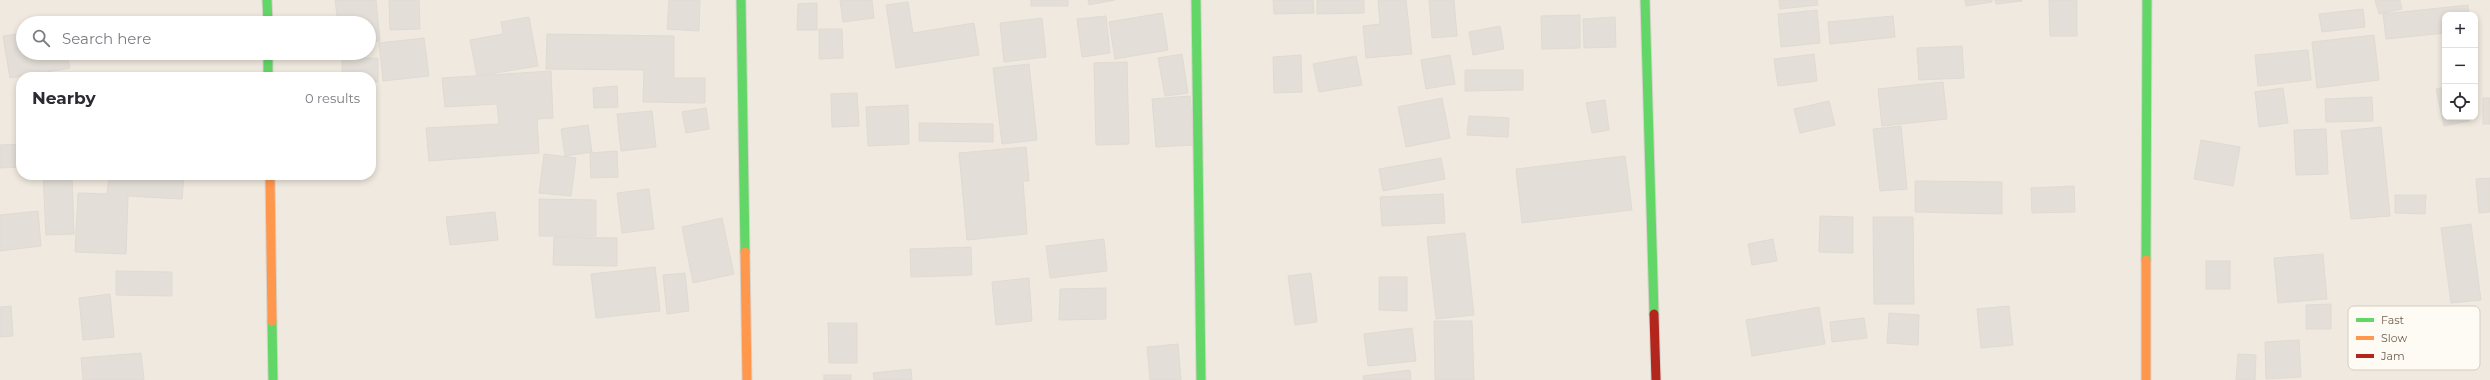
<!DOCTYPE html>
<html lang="en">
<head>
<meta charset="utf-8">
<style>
  :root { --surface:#fff; --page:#f7f7f7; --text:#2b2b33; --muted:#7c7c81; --line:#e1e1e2 }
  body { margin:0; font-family:Montserrat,sans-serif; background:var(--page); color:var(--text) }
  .controls { position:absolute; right:12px; top:12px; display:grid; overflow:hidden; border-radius:8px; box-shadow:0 2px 6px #0003 }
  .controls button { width:36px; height:36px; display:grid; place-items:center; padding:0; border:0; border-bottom:1px solid var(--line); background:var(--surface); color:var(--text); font:20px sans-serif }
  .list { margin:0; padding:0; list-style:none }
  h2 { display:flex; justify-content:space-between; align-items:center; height:52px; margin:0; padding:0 16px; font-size:17px }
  h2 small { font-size:13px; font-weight:400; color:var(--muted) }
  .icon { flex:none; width:22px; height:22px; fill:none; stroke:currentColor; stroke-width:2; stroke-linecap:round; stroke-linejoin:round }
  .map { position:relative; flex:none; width:2490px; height:380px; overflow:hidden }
  .search { position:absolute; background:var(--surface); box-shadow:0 2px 6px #0003; left:16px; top:16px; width:360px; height:44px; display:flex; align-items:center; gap:10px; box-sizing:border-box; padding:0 14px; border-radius:22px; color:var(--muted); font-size:15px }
  .panel { position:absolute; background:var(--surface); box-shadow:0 2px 6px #0003; left:16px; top:72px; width:360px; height:108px; border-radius:16px }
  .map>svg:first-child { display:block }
  .residential { fill:#f0e9df; fill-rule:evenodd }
  .building { fill:#e3ded7; stroke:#e0dad3 }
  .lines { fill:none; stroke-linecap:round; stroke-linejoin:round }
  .fast-casing { stroke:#d8d3cd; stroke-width:11 }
  .slow-casing { stroke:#d8d3cd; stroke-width:11 }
  .jam-casing { stroke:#d8d3cd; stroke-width:11 }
  .fast { stroke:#63d668; stroke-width:9 }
  .slow { stroke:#ff974d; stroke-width:9 }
  .jam { stroke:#b3261e; stroke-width:9 }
  .key { fill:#fdfbf3; stroke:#d4cdc3; stroke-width:1 }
  .key-label { font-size:11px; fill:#746252 }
</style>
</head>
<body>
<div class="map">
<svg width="2490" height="380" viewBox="0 0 2490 380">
  <rect width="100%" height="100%" fill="#f8f6f0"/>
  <path class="residential" d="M0,0H2490V380H0ZM2445,15H2475V117H2445ZM23,23H369V53H23ZM21,77H371V175H21Z"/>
  <g class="building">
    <path d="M335,0H376L380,41L369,42V23H338Z"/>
    <path d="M389,0H419L420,29L390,30Z"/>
    <path d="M669,0H700L699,31L667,29Z"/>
    <path d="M840,0H872L874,18L843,22Z"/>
    <rect x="1031" y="0" width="37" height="6"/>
    <path d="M1088,0H1115L1089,5Z"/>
    <path d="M1273,0H1313L1314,13L1274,14Z"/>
    <path d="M1317,0H1364V13L1317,14Z"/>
    <path d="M1378,0H1406L1412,54L1366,58L1363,26L1380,24Z"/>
    <path d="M1429,0H1454L1457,36L1432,38Z"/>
    <path d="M1779,0H1817L1818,5L1780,9Z"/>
    <path d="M1965,0H1992V2L1966,6Z"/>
    <path d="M1995,0H2022V1L1996,4Z"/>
    <path d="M2049,0H2077V36H2050Z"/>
    <path d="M2375,0H2400L2402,9L2379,14Z"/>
    <path d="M908,2L913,33L974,23L979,55L896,68L886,5Z"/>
    <path d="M817,3V30H797L798,4Z"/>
    <path d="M2468,5L2469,15H2445V33L2386,39L2383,14Z"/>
    <path d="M2363,9L2365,27L2322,32L2319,14Z"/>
    <path d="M1817,10L1820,43L1781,47L1778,14Z"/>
    <path d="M1162,13L1168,50L1115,59L1109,22Z"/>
    <path d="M1580,15V48L1542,49L1541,16Z"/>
    <path d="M1106,16L1110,53L1082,57L1077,19Z"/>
    <path d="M1893,16L1895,37L1830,44L1828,22Z"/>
    <path d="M529,17L538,66L477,76L470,40L503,34L501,22Z"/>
    <path d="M1615,17L1616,47L1584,48L1583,19Z"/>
    <path d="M1042,18L1046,57L1004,62L1000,23Z"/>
    <path d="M1500,26L1504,49L1473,55L1469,32Z"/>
    <path d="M819,29H842L843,58L819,59Z"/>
    <path d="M23,33V53H67L70,68L10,78L3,36Z"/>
    <path d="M547,34L674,36V78H705V103L643,102L644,70L546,69Z"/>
    <path d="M2374,35L2379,80L2317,88L2312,42Z"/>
    <path d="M424,38L429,76L383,81L379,43Z"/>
    <path d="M1962,46L1964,78L1919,80L1917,48Z"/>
    <path d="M2308,50L2311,80L2258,86L2255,55Z"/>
    <path d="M1182,54L1188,93L1165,96L1158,58Z"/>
    <path d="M1814,54L1817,81L1778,86L1774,59Z"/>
    <path d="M1301,55L1302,92L1274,93L1273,57Z"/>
    <path d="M1450,55L1455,84L1426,89L1421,60Z"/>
    <path d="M1356,56L1362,85L1319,92L1313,64Z"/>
    <path d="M342,58H378V82H371V77H342Z"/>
    <path d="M1127,62L1129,144L1096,145L1094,63Z"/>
    <path d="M1029,64L1037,140L1002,144L993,68Z"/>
    <path d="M1465,70H1523V90L1465,91Z"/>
    <path d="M551,71L553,118L537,119L539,153L429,161L426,128L499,124L497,104L445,107L442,78Z"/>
    <path d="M1943,82L1947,119L1882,126L1878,89Z"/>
    <path d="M617,86L618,107L594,108L593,88Z"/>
    <path d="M2445,87V117H2468L2469,121L2444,126L2436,89Z"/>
    <path d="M2283,88L2288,123L2259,127L2255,92Z"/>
    <path d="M857,93L859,126L832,127L831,94Z"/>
    <path d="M1190,96L1194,145L1156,147L1152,99Z"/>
    <path d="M2372,97L2373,121L2326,122L2325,99Z"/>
    <path d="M1442,98L1450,138L1406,147L1398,107Z"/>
    <rect x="2483" y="98" width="7" height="26"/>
    <path d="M1605,100L1609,130L1592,133L1586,103Z"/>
    <path d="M1829,101L1835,125L1800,133L1794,109Z"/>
    <path d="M908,105L909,144L868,146L866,107Z"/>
    <path d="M706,108L709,129L686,133L682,112Z"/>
    <path d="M652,111L656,147L621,151L617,114Z"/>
    <path d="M1469,116L1509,118L1508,137L1467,135Z"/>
    <path d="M919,123L993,124V142L919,141Z"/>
    <path d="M588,125L592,152L565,156L561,129Z"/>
    <path d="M1901,126L1907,189L1880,191L1873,129Z"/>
    <path d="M2381,127L2390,216L2351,219L2341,131Z"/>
    <path d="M2326,129L2328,174L2296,175L2294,130Z"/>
    <path d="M2201,140L2240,147L2233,186L2194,179Z"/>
    <path d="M21,144V167L0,168V145Z"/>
    <path d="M1026,147L1029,181H1023L1027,234L967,240L959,153Z"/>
    <path d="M617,151L618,177L591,178L590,153Z"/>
    <path d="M544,154L576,158L571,196L539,193Z"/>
    <path d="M1625,156L1632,210L1522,223L1516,169Z"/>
    <path d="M1441,158L1445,179L1383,191L1379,169Z"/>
    <path d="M43,175H72L74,234L46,235Z"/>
    <path d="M109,175H184L182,199L128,196L126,254L75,252L78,193L107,194Z"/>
    <path d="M2490,178V212L2479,213L2476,179Z"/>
    <path d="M1915,181L2002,182V214L1915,212Z"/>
    <path d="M2074,186L2075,212L2032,213L2031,188Z"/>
    <path d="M649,189L654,229L622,233L617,193Z"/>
    <path d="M1443,194L1445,223L1382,226L1380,197Z"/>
    <path d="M2395,195H2426L2425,214L2395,213Z"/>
    <path d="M539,199L596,200V236H539Z"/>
    <path d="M38,211L41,246L0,251V215Z"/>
    <path d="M495,212L498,240L450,245L446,217Z"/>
    <path d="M1820,216L1853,217V253L1819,252Z"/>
    <path d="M1873,217H1913L1914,304H1874Z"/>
    <path d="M722,218L734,274L693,283L682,227Z"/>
    <path d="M2471,224L2481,300L2451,303L2441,228Z"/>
    <path d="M1465,233L1474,315L1436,319L1427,237Z"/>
    <path d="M554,237L617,238V266L553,265Z"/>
    <path d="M1104,239L1107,271L1050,278L1046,246Z"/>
    <path d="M1773,239L1777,261L1752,265L1748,244Z"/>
    <path d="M971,247L972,275L911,277L910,249Z"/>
    <path d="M2323,254L2327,299L2278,303L2274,258Z"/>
    <rect x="2206" y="261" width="24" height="28"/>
    <path d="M655,267L660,311L596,318L591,274Z"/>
    <path d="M116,271L172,272V296L116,295Z"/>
    <path d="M685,273L689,311L667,314L663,275Z"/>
    <path d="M1311,273L1317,322L1295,325L1288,276Z"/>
    <path d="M1379,277H1407V311L1379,310Z"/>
    <path d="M1029,278L1032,321L996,325L992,282Z"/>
    <path d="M1106,288V319L1059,320L1060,289Z"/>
    <path d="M110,294L114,337L83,340L79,298Z"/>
    <path d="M2331,304V329H2306V305Z"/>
    <path d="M11,306L13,336L0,337V307Z"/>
    <path d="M2009,306L2013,345L1981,348L1977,309Z"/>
    <path d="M1819,307L1825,344L1752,356L1746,320Z"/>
    <path d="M1889,313L1919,315L1918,345L1887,343Z"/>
    <path d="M1864,318L1867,338L1832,342L1830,322Z"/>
    <path d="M1434,321H1472L1474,380H1435Z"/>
    <path d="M828,323H857V363H829Z"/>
    <path d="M1412,328L1416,361L1368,366L1364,334Z"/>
    <path d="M2299,340L2301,377L2266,379L2265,342Z"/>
    <path d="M1178,344L1181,380H1150L1147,347Z"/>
    <path d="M141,353L144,380H83L81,358Z"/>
    <path d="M2238,354L2256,355L2255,380H2236Z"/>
    <path d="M911,369L912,380H874L873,373Z"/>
    <path d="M1410,370L1411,380H1364L1363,376Z"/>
    <rect x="824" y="375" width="27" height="5"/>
  </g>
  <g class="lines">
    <defs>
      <g id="fast">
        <path d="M267,0L268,23"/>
        <path d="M741,0L745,252"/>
        <path d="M1196,0L1201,380"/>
        <path d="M1645,0L1654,314"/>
        <path d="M268,53V77"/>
        <path d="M2146,260L2147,0"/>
        <path d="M272,321L273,380"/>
      </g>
      <g id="slow">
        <path d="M270,175L272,321"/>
        <path d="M745,252L747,380"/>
        <path d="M2146,380V260"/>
      </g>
      <path id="jam" d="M1654,314L1656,380"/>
    </defs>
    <use href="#fast" class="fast-casing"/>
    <use href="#slow" class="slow-casing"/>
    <use href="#jam" class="jam-casing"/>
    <use href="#fast" class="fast"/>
    <use href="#slow" class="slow"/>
    <use href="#jam" class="jam"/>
  </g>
  <rect x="2348" y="306" width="132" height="64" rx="6" class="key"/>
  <rect x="2356" y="318" width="18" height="4" fill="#63d668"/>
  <rect x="2356" y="336" width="18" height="4" fill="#ff974d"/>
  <rect x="2356" y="354" width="18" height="4" fill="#b3261e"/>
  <g class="key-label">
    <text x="2381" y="324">Fast</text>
    <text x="2381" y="342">Slow</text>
    <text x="2381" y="360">Jam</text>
  </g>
</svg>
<div class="controls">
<button>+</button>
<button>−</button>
<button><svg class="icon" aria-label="locate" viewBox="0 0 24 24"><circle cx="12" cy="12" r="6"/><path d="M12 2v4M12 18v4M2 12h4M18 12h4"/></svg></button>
</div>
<div class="search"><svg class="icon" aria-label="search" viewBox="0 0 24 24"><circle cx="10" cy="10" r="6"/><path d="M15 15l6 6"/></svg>Search here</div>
<section class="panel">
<h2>Nearby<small>0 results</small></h2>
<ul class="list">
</ul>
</section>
</div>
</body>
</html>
